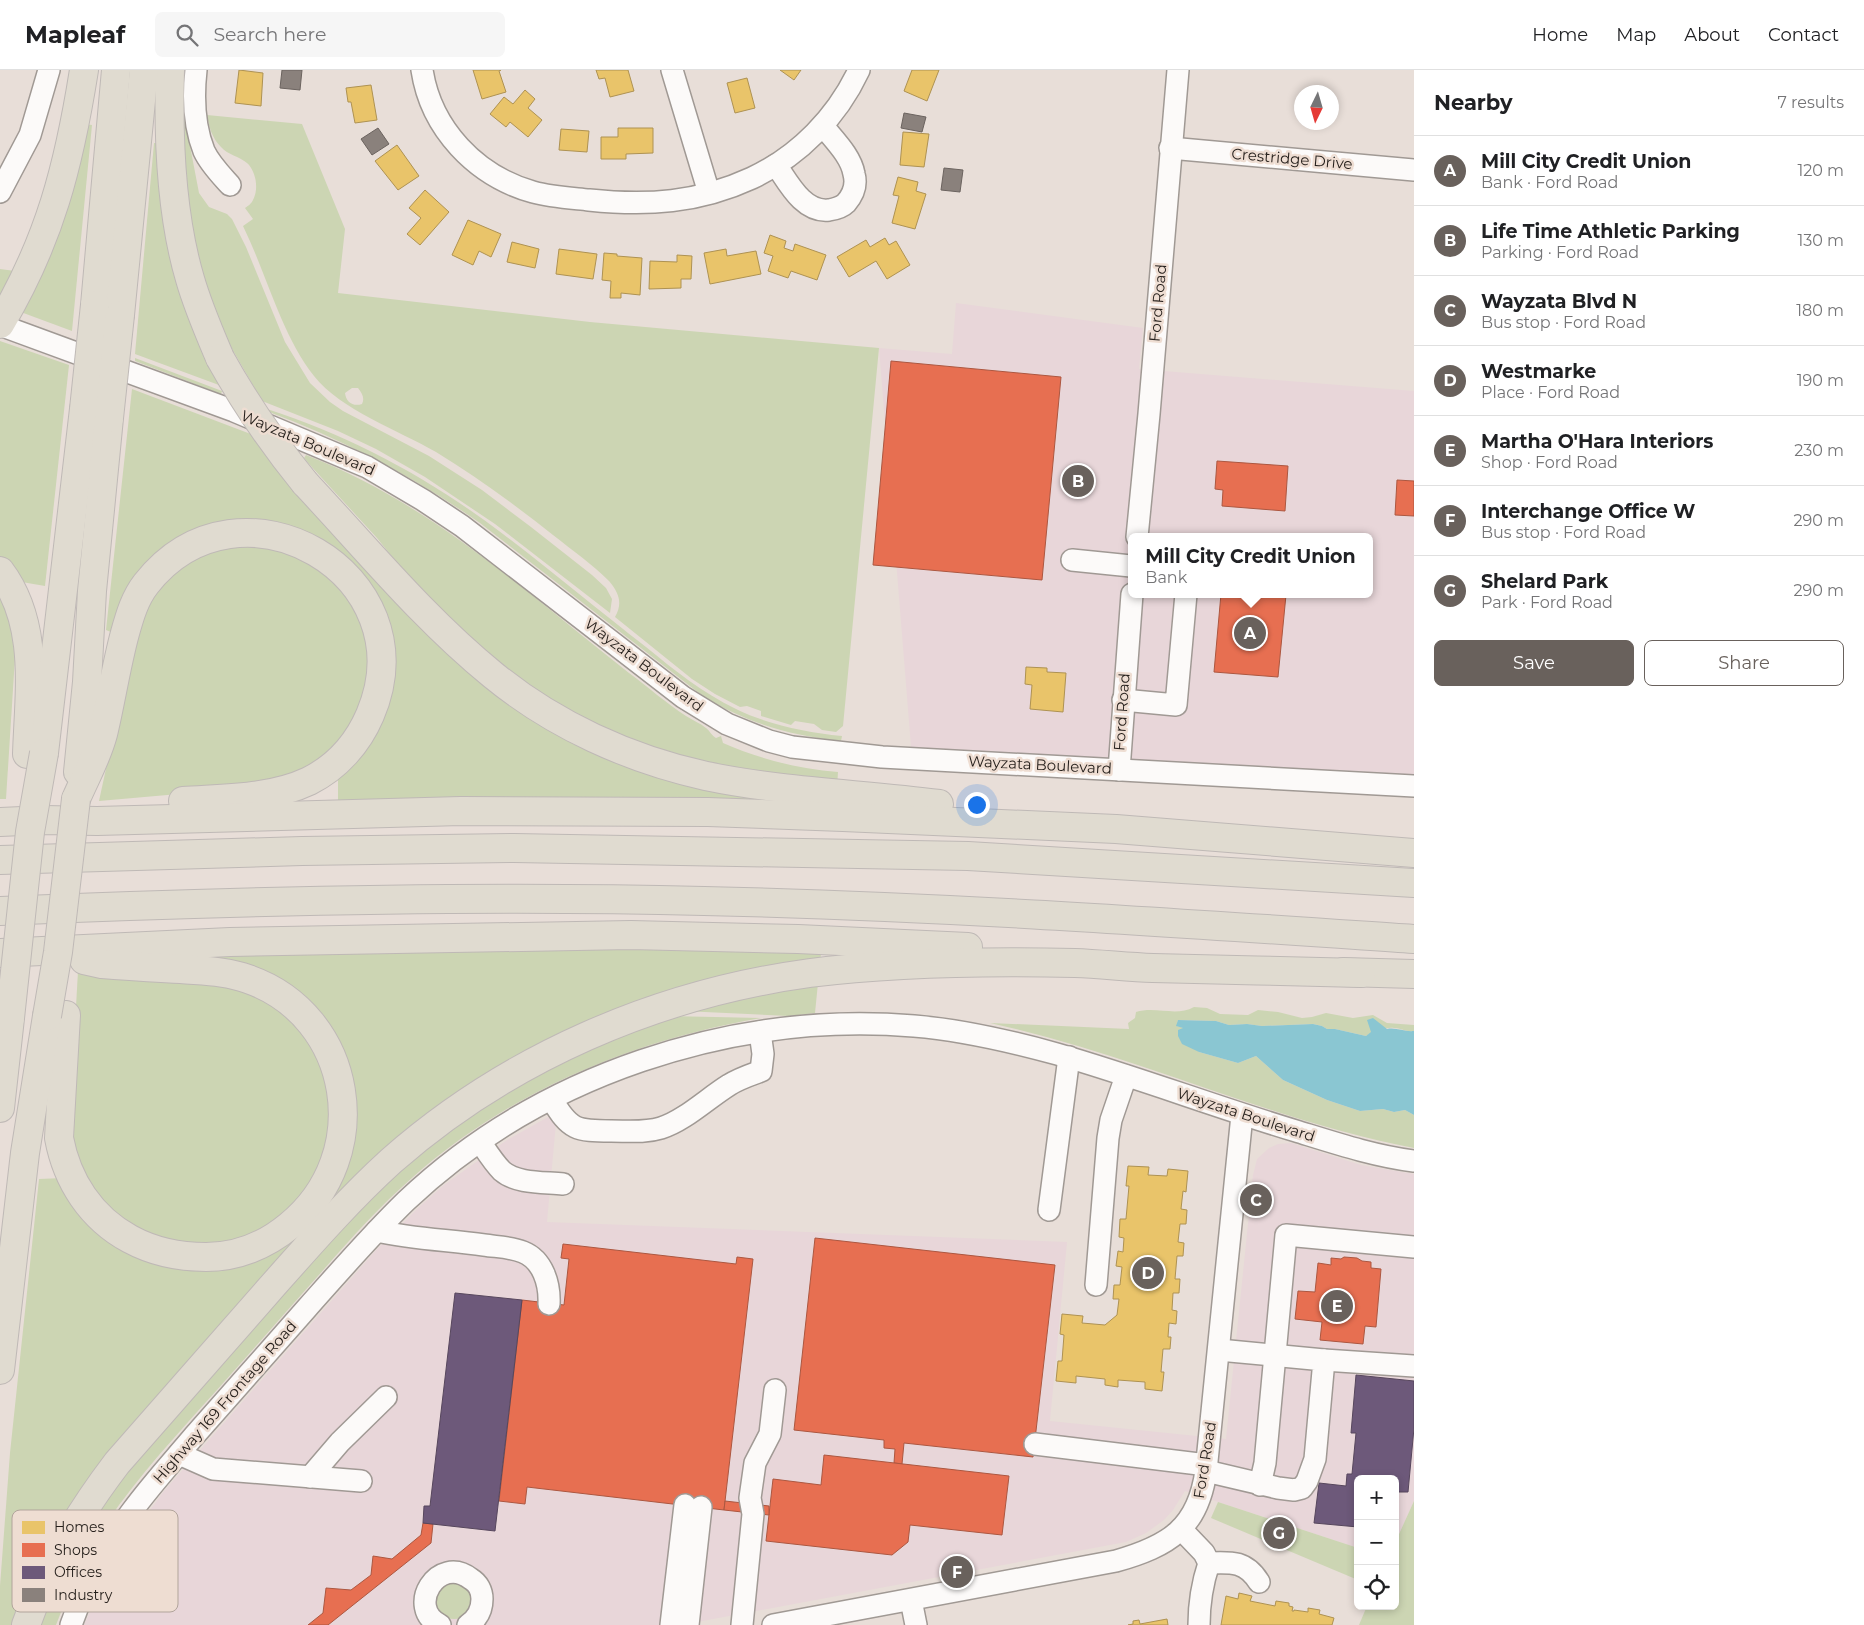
<!DOCTYPE html>
<html lang="en">
<head>
<meta charset="utf-8">
<style>
  :root { --surface:#fff; --page:#f6f6f6; --text:#202124; --muted:#757577; --line:#e0e0e0; --accent:#69615c }
  body { margin:0; font-family:Montserrat,sans-serif; background:var(--page); color:var(--text) }
  .controls { position:absolute; right:15px; bottom:15px; display:grid; overflow:hidden; border-radius:8px; box-shadow:0 2px 8px #0003 }
  .controls button { width:45px; height:45px; display:grid; place-items:center; padding:0; border:0; border-bottom:1px solid var(--line); background:var(--surface); color:var(--text); font:25px sans-serif }
  .compass { position:absolute; left:1294px; top:15px; width:45px; height:45px; border-radius:50%; background:var(--surface); box-shadow:0 2px 8px #0003; rotate:185deg }
  .you { position:absolute; left:976px; top:734px; width:18px; height:18px; margin:-12px; border:4px solid #fff; border-radius:50%; background:#1a73e8; box-shadow:0 0 0 8px #1a73e833 }
  .badge { display:grid; place-items:center; width:32px; height:32px; border-radius:50%; background:var(--accent); color:#fff; font-size:16px; font-weight:700 }
  .pin { position:absolute; translate:-50% -50%; border:2px solid #fff; box-shadow:0 1px 5px #0006 }
  .popup { position:absolute; left:1128px; top:463px; width:245px; height:65px; box-sizing:border-box; display:grid; place-content:center; border-radius:8px; background:var(--surface); filter:drop-shadow(0 1px 4px #0005); font-size:16px; white-space:nowrap; color:var(--muted) }
  .popup b { font-size:19px; color:var(--text) }
  .popup::after { content:''; position:absolute; left:50%; top:100%; margin-left:-10px; border:10px solid transparent; border-top-color:var(--surface) }
  .list { margin:0; padding:0; list-style:none }
  h2 { display:flex; justify-content:space-between; align-items:center; height:65px; margin:0; padding:0 20px; font-size:21px }
  h2 small { font-size:16px; font-weight:400; color:var(--muted) }
  .list li { display:grid; grid-template-columns:32px 1fr auto; gap:15px; align-items:center; box-sizing:border-box; height:70px; padding:0 20px; border-top:1px solid var(--line) }
  .list b { display:block; font-size:19px; white-space:nowrap }
  .list p { margin:0; font-size:16px; white-space:nowrap; color:var(--muted) }
  .list em { font-size:16px; font-style:normal; color:var(--muted) }
  .actions { display:flex; gap:10px; padding:15px 20px }
  .actions a { flex:1; padding:11px 0; border:1px solid var(--accent); border-radius:8px; text-align:center; font-size:18px; color:var(--accent) }
  .actions .main { background:var(--accent); color:#fff }
  .icon { flex:none; width:28px; height:28px; fill:none; stroke:currentColor; stroke-width:2; stroke-linecap:round; stroke-linejoin:round }
  .map { position:relative; flex:none; width:1414px; height:1555px; overflow:hidden }
  header { display:flex; align-items:center; gap:30px; box-sizing:border-box; height:70px; padding:0 25px; background:var(--surface); border-bottom:1px solid var(--line) }
  header strong { font-size:24px }
  nav { display:flex; gap:28px; margin-inline-start:auto; font-size:18px }
  .search { width:350px; height:45px; background:var(--page); display:flex; align-items:center; gap:12px; box-sizing:border-box; padding:0 18px; border-radius:8px; color:var(--muted); font-size:19px }
  main { display:flex }
  aside { flex:1; background:var(--surface) }
  .map>svg:first-child { display:block }
  .commercial { fill:#e8d6d9; fill-rule:evenodd }
  .green { fill:#ccd5b3; fill-rule:evenodd }
  .water { fill:#8ac6d2 }
  .homes { fill:#e9c46a; stroke:#ae9252 }
  .shops { fill:#e76f51; stroke:#ac5740 }
  .offices { fill:#6d597a; stroke:#57475d }
  .industry { fill:#8a817c; stroke:#6b635f }
  .lines { fill:none; stroke-linecap:round; stroke-linejoin:round }
  .minor-casing { stroke:#a09994; stroke-width:24 }
  .highway-casing { stroke:#bfb9b6; stroke-width:30 }
  .minor { stroke:#fcfaf9; stroke-width:21 }
  .highway { stroke:#e0dbd0; stroke-width:28 }
  .highway-bridge-casing { stroke:#bfb9b6; stroke-width:30; stroke-linecap:butt }
  .highway-bridge { stroke:#e0dbd0; stroke-width:28 }
  .labels { text-anchor:middle; stroke-width:5; stroke-linejoin:round; paint-order:stroke }
  .street-label { font-size:15px; fill:#241e1a; stroke:#eeddd2 }
  .key { fill:#eeddd2; stroke:#b1a49b; stroke-width:1 }
  .key-label { font-size:14px; fill:#241e1a }
</style>
</head>
<body>
<header>
<strong>Mapleaf</strong>
<div class="search"><svg class="icon" aria-label="search" viewBox="0 0 24 24"><circle cx="10" cy="10" r="6"/><path d="M15 15l6 6"/></svg>Search here</div>
<nav><a>Home</a><a>Map</a><a>About</a><a>Contact</a></nav>
</header>
<main>
<div class="map">
<svg width="1414" height="1555" viewBox="0 0 1414 1555">
  <rect width="100%" height="100%" fill="#e8ded8"/>
  <g class="commercial">
    <path d="M956,233L1143,258L1139,299L1414,321V716L912,689L879,278L952,284ZM1131,467H1369V524H1131Z"/>
    <path d="M557,1042L547,1152L1067,1172L1050,1351L1226,1369L1253,1105L1257,1089L1269,1078L1278,1074L1291,1073L1361,1095L1414,1104V1431L1395,1473V1409H1358V1478L1185,1421L1173,1440L1164,1450L1146,1463L1126,1472L681,1555H84L96,1528L121,1480L164,1421L378,1178L417,1139L444,1115L507,1070Z"/>
  </g>
  <g class="green">
    <path d="M176,0H185L184,17L186,55L199,123L209,137L227,144L232,149L246,177L285,272L310,313L330,332L343,341L429,386L482,420L531,457L592,505L606,518L612,529L610,543L495,454L425,407L376,379L338,361L262,331L216,251L192,178Z"/>
    <path d="M207,45L302,54L345,159L338,223L590,252L879,278L843,656L836,662L822,660L814,654L795,651L791,655L761,646V641L747,636L740,637L715,624L692,609L615,547C623,533 619,523 609,511C592,494 572,480 553,465C515,435 477,407 436,382C398,360 341,340 314,306C281,264 267,205 243,156L253,149L245,138C248,136 252,133 253,130C259,119 256,101 247,93C239,86 228,85 221,77C212,68 209,57 207,45ZM352,318H358C362,323 365,328 362,334C353,337 346,332 345,323Z"/>
    <path d="M84,54L92,55L72,261L18,241Z"/>
    <path d="M154,73L164,74L227,318L135,284Z"/>
    <path d="M0,199L15,201L0,227Z"/>
    <path d="M0,271L69,295L45,516L16,511L0,489Z"/>
    <path d="M135,288L222,321L221,324L135,291Z"/>
    <path d="M132,319L256,366L512,629L764,723V732L539,727L338,732V702L382,635L351,498L215,460L113,563L106,560Z"/>
    <path d="M267,339C352,366 432,410 503,464C552,501 598,540 646,577C674,600 703,623 736,639C769,655 805,662 842,666L841,671C789,665 750,654 704,627L480,453C414,407 344,370 269,342Z"/>
    <path d="M306,385C429,432 527,523 629,603C648,617 666,633 686,646C692,650 700,653 706,658C710,661 712,666 716,668L721,666L723,673C760,689 798,699 838,702L837,717L699,699L538,629L421,523L377,468L309,394L304,388Z"/>
    <path d="M269,472L338,508L371,572L360,649L313,700L247,718L99,731L139,546L162,509L211,478Z"/>
    <path d="M0,518L16,572L6,729H0Z"/>
    <path d="M549,878L821,883L820,895L486,1012L221,1265L18,1555H0V1516L10,1383L39,1109L63,1108L183,1195L314,1144L342,983L209,892V885Z"/>
    <path d="M78,901L225,911L292,945L333,1017L325,1096L280,1153L230,1176L155,1171L97,1132L72,1080L73,990Z"/>
    <path d="M818,913L815,943L788,946L683,941Z"/>
    <path d="M1194,937L1207,938L1220,944L1248,945L1258,940L1278,942L1302,948L1312,947L1326,943L1353,948L1373,945L1387,953L1414,955V961C1405,962 1401,958 1394,958C1385,957 1373,962 1366,966L1335,959H1327L1322,956L1313,954L1262,956L1247,954L1229,955L1216,951L1178,950L1177,956L1184,958L1199,982L1238,993L1256,986L1283,1010L1327,1030L1360,1041L1383,1039L1394,1042L1405,1040L1414,1045V1078C1269,1050 1134,984 990,953L1129,959L1128,953L1135,948L1136,942C1156,936 1176,947 1194,937Z"/>
    <path d="M668,946L761,948C634,970 510,1021 413,1107C381,1135 353,1166 325,1198C294,1233 263,1268 232,1303C194,1346 153,1389 119,1435C92,1472 72,1513 56,1555H34L106,1424L332,1164L432,1071L539,1001Z"/>
    <path d="M1414,1431V1555H1359L1367,1536H1395V1473Z"/>
    <path d="M1218,1432L1358,1478V1510L1211,1448Z"/>
    <circle cx="454" cy="1531" r="18"/>
  </g>
  <path class="water" d="M1373,948L1387,959C1396,957 1404,962 1414,961V1045L1405,1040L1394,1042L1383,1039L1360,1041L1327,1030L1283,1010L1256,986L1238,993L1199,982L1182,974L1178,966V960L1183,958L1176,956L1178,950L1216,951L1229,955L1247,954L1262,956L1313,954L1322,956L1327,959H1335L1366,966L1371,962L1367,950Z"/>
  <g class="homes">
    <path d="M239,0L263,3L261,36L235,33Z"/>
    <path d="M473,0H501L499,1L506,22L482,29Z"/>
    <path d="M596,0H628L634,21L610,27L605,8L599,9Z"/>
    <path d="M780,0H801L794,10Z"/>
    <path d="M912,0H939L927,31L904,21Z"/>
    <path d="M747,8L755,38L735,43L727,13Z"/>
    <path d="M371,15L377,50L355,53L351,32H348L346,18Z"/>
    <path d="M525,20L535,29L528,38L542,50L528,67L510,52L506,57L490,44L504,27L513,34Z"/>
    <path d="M618,58H653V83L626,84V89H601V67H618Z"/>
    <path d="M561,59L589,61L587,82L559,80Z"/>
    <path d="M903,62L929,64L924,97L900,95Z"/>
    <path d="M397,75L419,106L398,120L375,91Z"/>
    <path d="M898,107L918,112L916,121L926,124L915,159L892,153L899,126L893,125Z"/>
    <path d="M425,120L449,142L420,175L407,164L421,148L409,138Z"/>
    <path d="M468,150L501,164L491,187L479,181L473,195L452,185Z"/>
    <path d="M770,165L786,171L784,178L793,181L795,174L826,185L817,210L791,201L788,208L768,201L773,186L764,183Z"/>
    <path d="M885,168L889,175L896,171L910,195L887,209L876,191L849,207L837,187L866,170L870,177Z"/>
    <path d="M512,172L539,179L535,198L507,192Z"/>
    <path d="M559,179L597,184L593,209L556,204Z"/>
    <path d="M726,179L727,186L756,181L761,204L710,214L704,183Z"/>
    <path d="M604,183L617,184V186L642,188L640,225L621,223V228H610L611,211L602,210Z"/>
    <path d="M677,185L692,186L691,209H681V218L649,219L650,191L677,192Z"/>
    <path d="M1026,597L1047,598V602L1066,603L1063,642L1030,639L1032,615L1025,614Z"/>
    <path d="M1128,1096L1149,1097L1148,1105L1167,1106L1168,1099L1188,1101L1186,1122L1183,1121L1181,1139L1187,1140L1186,1154H1180L1178,1172L1184,1173L1183,1186H1177L1175,1209H1180L1179,1223H1173L1172,1240L1177,1241L1176,1254L1169,1253L1168,1267H1171L1170,1279H1163L1161,1302H1164L1162,1321L1145,1319V1312L1118,1310V1317L1105,1315V1309L1076,1306V1313L1056,1311L1058,1291H1062L1064,1265L1060,1264L1062,1244L1083,1246L1082,1253L1105,1255L1117,1245L1119,1229H1113L1114,1215H1120L1122,1197L1116,1196L1118,1181L1123,1182L1124,1168L1119,1167L1120,1149H1126L1129,1116H1126Z"/>
    <path d="M1239,1523L1252,1526L1250,1531L1275,1536L1276,1531L1289,1533V1536L1293,1537L1292,1541H1294V1540L1308,1542V1538L1320,1540L1319,1544L1334,1548L1332,1555H1221L1226,1526L1238,1529Z"/>
    <path d="M1167,1549L1168,1555H1128L1133,1554V1551L1139,1550L1140,1554Z"/>
  </g>
  <g class="shops">
    <path d="M891,291L1061,307L1042,510L873,495Z"/>
    <path d="M1217,391L1288,396L1285,441L1222,436L1223,420L1215,419Z"/>
    <path d="M1397,410L1414,411V446L1395,445Z"/>
    <path d="M1221,524L1286,525L1278,607L1214,602Z"/>
    <path d="M815,1168L1055,1195L1033,1387L904,1373L902,1394L894,1393L895,1379L884,1378V1370L794,1360Z"/>
    <path d="M563,1174L736,1194L737,1187L753,1189L724,1440L527,1417L525,1434L499,1431L522,1230L564,1235L569,1189L561,1188Z"/>
    <path d="M1344,1187L1357,1188L1362,1191L1371,1192V1198L1381,1199L1376,1257L1365,1256L1363,1274L1320,1270L1322,1252L1295,1249L1298,1221L1315,1222L1318,1193L1331,1195V1188L1341,1189Z"/>
    <path d="M824,1385L1009,1406L1002,1465L910,1455L908,1472L892,1485L766,1471L773,1409L821,1415Z"/>
    <path d="M725,1431L769,1436V1445L724,1440Z"/>
    <path d="M423,1453L433,1454L431,1473L328,1555H308L323,1543L326,1518L351,1520L371,1505L373,1486L392,1489L421,1465Z"/>
  </g>
  <g class="offices">
    <path d="M455,1223L522,1230L495,1461L423,1453L424,1436H430Z"/>
    <path d="M1356,1305L1414,1311V1358L1408,1422H1395V1409H1358V1457L1314,1453L1319,1413L1346,1416L1347,1404H1352L1356,1363H1351Z"/>
  </g>
  <g class="industry">
    <path d="M282,0H302L300,20L280,18Z"/>
    <path d="M904,43L926,47L922,62L901,58Z"/>
    <path d="M378,58L389,74L372,85L361,69Z"/>
    <path d="M944,98L963,100L960,122L941,120Z"/>
  </g>
  <g class="lines">
    <defs>
      <g id="minor">
        <path d="M196,0C193,27 194,56 204,81C210,94 221,105 230,115"/>
        <path d="M422,0C431,59 476,106 533,122C551,127 570,128 589,130C647,136 698,133 752,108C799,86 837,47 859,0"/>
        <path d="M672,0L709,123"/>
        <path d="M1170,78L1414,100"/>
        <path d="M776,95C788,112 803,143 829,140C835,139 842,137 846,133C853,125 857,115 854,104C851,86 834,70 823,56"/>
        <path d="M0,122L30,65L49,0"/>
        <path d="M0,255L234,341L367,397L423,430L462,456L683,627L727,654L769,671L792,677L882,687L1414,716"/>
        <path d="M1137,467L1149,344L1178,0"/>
        <path d="M1072,490L1131,496"/>
        <path d="M1123,630L1176,635L1186,524"/>
        <path d="M1119,700L1132,524"/>
        <path d="M552,1030C570,1060 576,1061 611,1061C628,1061 645,1063 661,1058C684,1051 708,1028 729,1015C738,1009 750,1005 761,1001L763,984L760,962"/>
        <path d="M481,1073C487,1082 494,1093 502,1101C517,1114 544,1112 563,1114"/>
        <path d="M1049,1140L1069,987"/>
        <path d="M377,1161C412,1169 449,1170 484,1175C497,1177 511,1177 523,1182C543,1190 550,1214 549,1234"/>
        <path d="M1096,1215L1108,1068L1111,1050L1126,1006"/>
        <path d="M1324,1290L1414,1296"/>
        <path d="M1035,1374L1207,1395"/>
        <path d="M179,1384L213,1399L361,1411"/>
        <path d="M1206,1401L1278,1418L1294,1420L1302,1418L1307,1411L1315,1389L1324,1290L1219,1280"/>
        <path d="M310,1407L340,1372L386,1327"/>
        <path d="M1260,1415L1265,1393L1286,1165L1414,1177"/>
        <path d="M1181,1459L1204,1483L1209,1493C1202,1514 1199,1533 1199,1555"/>
        <path d="M1209,1493C1232,1492 1246,1491 1259,1512"/>
        <path d="M911,1530L916,1555"/>
        <path d="M71,1555C85,1515 106,1475 132,1441C151,1415 173,1391 194,1366C232,1323 269,1281 307,1238C339,1202 371,1165 406,1131C539,1005 732,941 914,956C962,960 1010,971 1057,984C1137,1007 1216,1037 1296,1061C1335,1073 1374,1086 1414,1091"/>
        <path d="M440,1555C405,1538 438,1483 471,1509C478,1513 482,1521 482,1529C482,1540 477,1549 468,1555"/>
        <path d="M671,1555L685,1435"/>
        <path d="M688,1555L701,1437"/>
        <path d="M742,1555L753,1444L750,1428L755,1393L770,1364L775,1320"/>
        <path d="M773,1555L1116,1491C1169,1476 1198,1458 1206,1401L1242,1045"/>
      </g>
      <g id="highway">
        <path d="M170,0C168,67 171,145 190,209C198,237 209,262 220,288"/>
        <path d="M95,235L116,0"/>
        <path d="M120,245L144,0"/>
        <path d="M0,254C50,170 69,95 84,0"/>
        <path d="M305,413C366,478 424,549 493,605C554,655 629,689 706,706C783,722 862,724 939,734"/>
        <path d="M0,501C40,554 29,622 27,684"/>
        <path d="M44,683L84,339"/>
        <path d="M78,702L87,612L92,521L109,348"/>
        <path d="M76,729C85,708 97,687 103,664C111,631 116,596 125,563C130,545 135,528 146,514C240,394 430,505 370,645C358,673 337,697 309,711C271,729 225,728 183,731"/>
        <path d="M0,752L44,750L97,751L461,741L708,742L843,747L1116,759L1414,783"/>
        <path d="M0,790L302,781L514,778L968,786L1414,813"/>
        <path d="M0,841C234,831 469,825 704,831C941,836 1178,853 1414,869"/>
        <path d="M0,883L230,872L631,865L798,869L968,877"/>
        <path d="M1343,902L1414,904"/>
        <path d="M66,945L59,1068C67,1111 91,1148 130,1169C154,1182 179,1187 206,1187C237,1187 266,1175 289,1156C376,1086 354,946 248,909C226,901 203,901 181,899C154,898 128,896 102,894L84,890"/>
        <path d="M0,1038L10,948"/>
        <path d="M0,1300L25,1083L47,946"/>
        <path d="M26,1555C47,1495 79,1443 117,1393C167,1336 218,1278 268,1221C308,1176 347,1131 391,1091C508,988 656,924 810,903C897,892 987,891 1075,893C1101,894 1127,897 1153,898C1222,900 1292,901 1361,903"/>
      </g>
    </defs>
    <use href="#minor" class="minor-casing"/>
    <use href="#highway" class="highway-casing"/>
    <use href="#minor" class="minor"/>
    <use href="#highway" class="highway"/>
    <defs>
      <g id="highway-bridge">
        <path d="M220,288C245,333 273,374 305,413"/>
        <path d="M84,339L95,235"/>
        <path d="M109,348L120,245"/>
        <path d="M47,946L58,882L76,729"/>
        <path d="M10,948L30,762L44,683"/>
      </g>
    </defs>
    <use href="#highway-bridge" class="highway-bridge-casing"/>
    <use href="#highway-bridge" class="highway-bridge"/>
  </g>
  <g class="labels">
    <g class="street-label">
      <text transform="translate(1292 89) rotate(5)" y="5">Crestridge Drive</text>
      <text transform="translate(1158 233) rotate(-85)" y="5">Ford Road</text>
      <text transform="translate(308 373) rotate(23)" y="5">Wayzata Boulevard</text>
      <text transform="translate(644 595) rotate(37)" y="5">Wayzata Boulevard</text>
      <text transform="translate(1122 642) rotate(-86)" y="5">Ford Road</text>
      <text transform="translate(1040 695) rotate(3)" y="5">Wayzata Boulevard</text>
      <text transform="translate(1246 1045) rotate(18)" y="5">Wayzata Boulevard</text>
      <text transform="translate(225 1332) rotate(-49)" y="5">Highway 169 Frontage Road</text>
      <text transform="translate(1205 1390) rotate(-81)" y="5">Ford Road</text>
    </g>
  </g>
  <rect x="12" y="1440" width="166" height="102" rx="8" class="key"/>
  <rect x="22" y="1451" width="23" height="13" fill="#e9c46a"/>
  <rect x="22" y="1473" width="23" height="14" fill="#e76f51"/>
  <rect x="22" y="1496" width="23" height="13" fill="#6d597a"/>
  <rect x="22" y="1518" width="23" height="14" fill="#8a817c"/>
  <g class="key-label">
    <text x="54" y="1462">Homes</text>
    <text x="54" y="1485">Shops</text>
    <text x="54" y="1507">Offices</text>
    <text x="54" y="1530">Industry</text>
  </g>
</svg>
<div class="controls">
<button>+</button>
<button>−</button>
<button><svg class="icon" aria-label="locate" viewBox="0 0 24 24"><circle cx="12" cy="12" r="6"/><path d="M12 2v4M12 18v4M2 12h4M18 12h4"/></svg></button>
</div>
<svg class="compass" viewBox="-18 -18 36 36"><path d="M0-13l5 13h-10z" fill="#e53935"/><path d="M0 13l5-13h-10z" fill="#757577"/></svg>
<div class="you"></div>
<div class="pin badge" style="left:1250px;top:563px">A</div>
<div class="popup"><b>Mill City Credit Union</b>Bank</div>
<div class="pin badge" style="left:1078px;top:411px">B</div>
<div class="pin badge" style="left:1256px;top:1130px">C</div>
<div class="pin badge" style="left:1148px;top:1203px">D</div>
<div class="pin badge" style="left:1337px;top:1236px">E</div>
<div class="pin badge" style="left:957px;top:1502px">F</div>
<div class="pin badge" style="left:1279px;top:1463px">G</div>
</div>
<aside>
<h2>Nearby<small>7 results</small></h2>
<ul class="list">
<li><span class="badge">A</span><div><b>Mill City Credit Union</b><p>Bank · Ford Road</p></div><em>120 m</em></li>
<li><span class="badge">B</span><div><b>Life Time Athletic Parking</b><p>Parking · Ford Road</p></div><em>130 m</em></li>
<li><span class="badge">C</span><div><b>Wayzata Blvd N</b><p>Bus stop · Ford Road</p></div><em>180 m</em></li>
<li><span class="badge">D</span><div><b>Westmarke</b><p>Place · Ford Road</p></div><em>190 m</em></li>
<li><span class="badge">E</span><div><b>Martha O'Hara Interiors</b><p>Shop · Ford Road</p></div><em>230 m</em></li>
<li><span class="badge">F</span><div><b>Interchange Office W</b><p>Bus stop · Ford Road</p></div><em>290 m</em></li>
<li><span class="badge">G</span><div><b>Shelard Park</b><p>Park · Ford Road</p></div><em>290 m</em></li>
</ul>
<div class="actions"><a class="main">Save</a><a>Share</a></div>
</aside>
</main>
</body>
</html>
